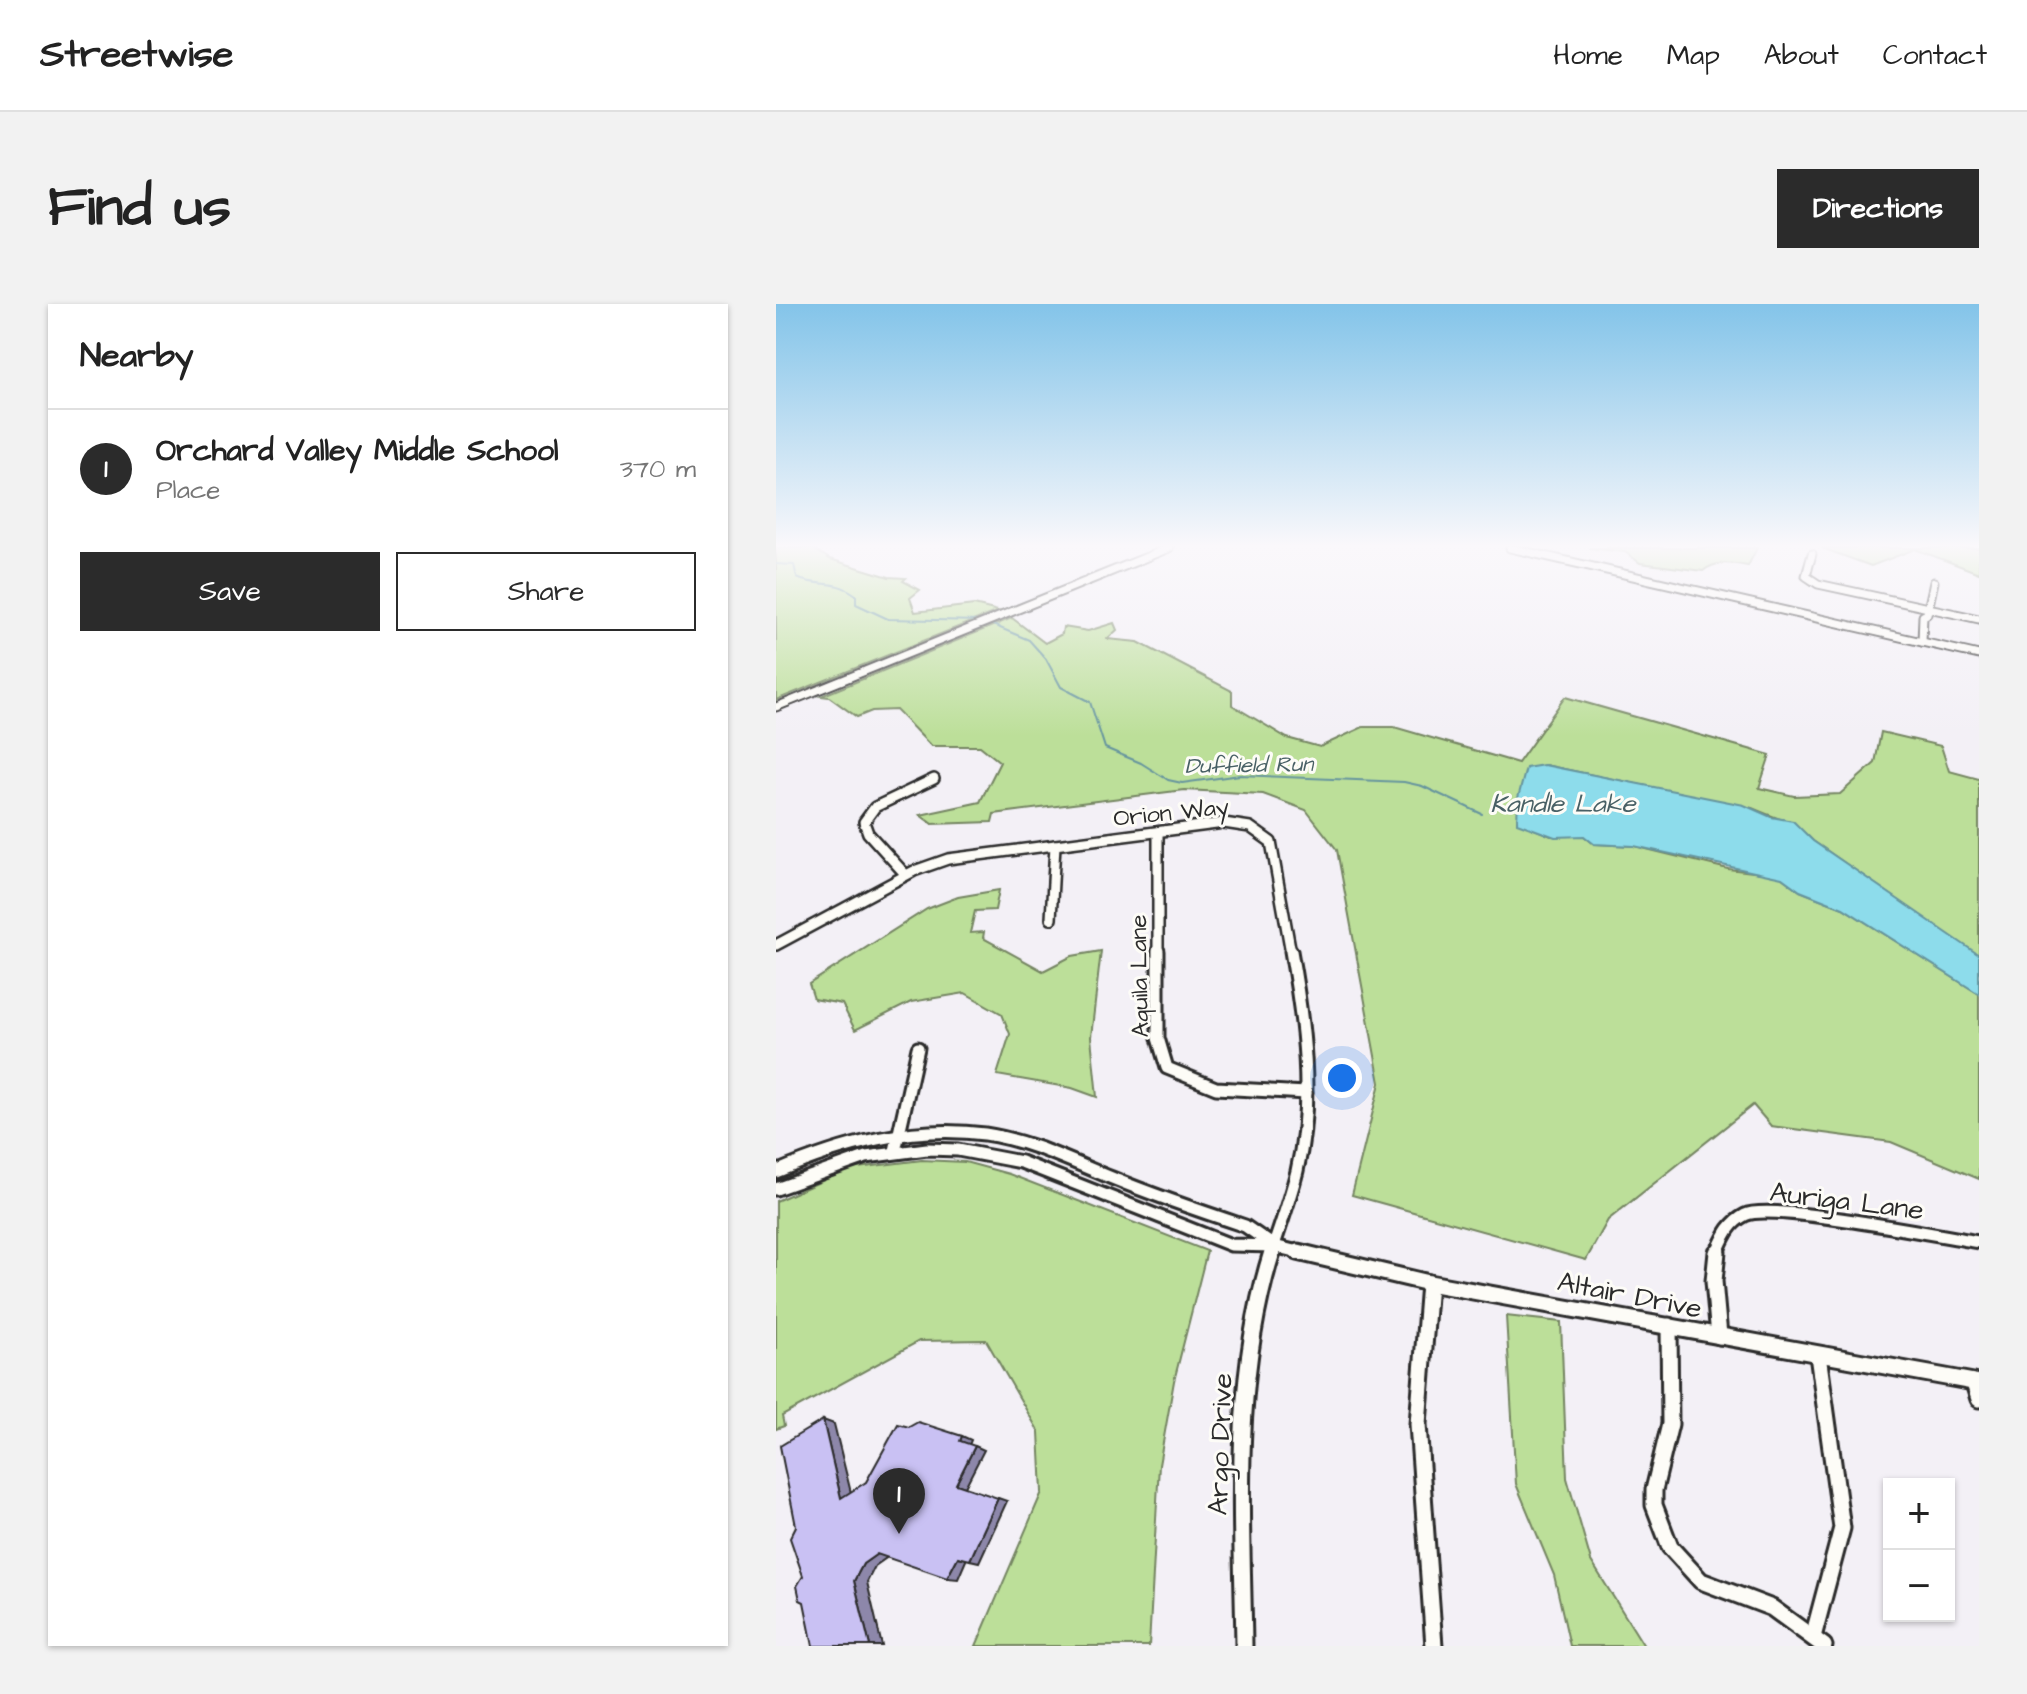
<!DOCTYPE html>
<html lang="en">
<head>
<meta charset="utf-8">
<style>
  :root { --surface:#fff; --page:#f2f2f2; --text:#222; --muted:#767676; --line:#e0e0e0; --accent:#2b2b2b }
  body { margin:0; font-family:"Architects Daughter",sans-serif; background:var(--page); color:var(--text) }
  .controls { position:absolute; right:24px; bottom:24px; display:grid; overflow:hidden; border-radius:0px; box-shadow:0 2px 6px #0004 }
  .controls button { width:72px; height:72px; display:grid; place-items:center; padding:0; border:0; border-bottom:2px solid var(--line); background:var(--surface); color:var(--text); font:40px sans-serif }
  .you { position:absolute; left:566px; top:774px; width:28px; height:28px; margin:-20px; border:6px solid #fff; border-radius:50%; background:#1a73e8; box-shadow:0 0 0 12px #1a73e833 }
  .badge { display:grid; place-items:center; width:52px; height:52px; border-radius:50%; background:var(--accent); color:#fff; font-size:26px; font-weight:700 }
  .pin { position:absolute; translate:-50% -66px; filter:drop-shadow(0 2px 4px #0008) }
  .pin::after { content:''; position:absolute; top:42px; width:28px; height:24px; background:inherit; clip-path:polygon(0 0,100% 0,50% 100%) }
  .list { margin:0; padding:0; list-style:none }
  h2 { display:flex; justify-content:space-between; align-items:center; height:104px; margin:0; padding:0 32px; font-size:34px }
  h2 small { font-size:26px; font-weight:400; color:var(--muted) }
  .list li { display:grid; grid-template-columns:52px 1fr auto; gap:24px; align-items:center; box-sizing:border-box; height:120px; padding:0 32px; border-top:2px solid var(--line) }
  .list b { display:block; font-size:30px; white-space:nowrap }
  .list p { margin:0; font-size:26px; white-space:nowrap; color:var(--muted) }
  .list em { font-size:26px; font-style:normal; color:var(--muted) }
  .actions { display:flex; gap:16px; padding:24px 32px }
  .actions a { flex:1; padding:18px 0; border:2px solid var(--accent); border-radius:0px; text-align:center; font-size:28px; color:var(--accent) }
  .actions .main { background:var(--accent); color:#fff }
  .map { position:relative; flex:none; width:1203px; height:1342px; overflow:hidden; border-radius:0px }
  header { display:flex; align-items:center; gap:48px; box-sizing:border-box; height:112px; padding:0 40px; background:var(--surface); border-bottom:2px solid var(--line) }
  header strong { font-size:38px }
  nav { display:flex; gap:44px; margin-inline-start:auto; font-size:28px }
  .intro { display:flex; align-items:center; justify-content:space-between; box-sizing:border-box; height:192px; padding:0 48px }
  h1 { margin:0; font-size:56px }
  .button { padding:20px 36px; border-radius:0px; background:var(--accent); color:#fff; font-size:28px; font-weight:700 }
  main { display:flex; gap:48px; padding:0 48px }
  aside { flex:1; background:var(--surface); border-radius:0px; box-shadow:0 2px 6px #0004 }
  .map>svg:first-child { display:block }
  .green { fill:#bcdf99; stroke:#748562; stroke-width:2 }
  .water { fill:#8ddceb; stroke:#66959e; stroke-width:2 }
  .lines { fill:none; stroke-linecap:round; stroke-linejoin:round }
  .stream { stroke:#66959e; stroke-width:2 }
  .minor-far3-casing { stroke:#2b2b2b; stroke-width:11 }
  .minor-far2-casing { stroke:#2b2b2b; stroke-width:14 }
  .minor-far1-casing { stroke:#2b2b2b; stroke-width:17 }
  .minor-casing { stroke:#2b2b2b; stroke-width:21 }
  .minor-far3 { stroke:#fdfcf7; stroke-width:7 }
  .minor-far2 { stroke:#fdfcf7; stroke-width:9 }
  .minor-far1 { stroke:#fdfcf7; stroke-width:11 }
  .minor { stroke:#fdfcf7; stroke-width:15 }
  .shaded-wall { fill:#8d87aa; stroke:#2b2b2b; stroke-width:2 }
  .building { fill:#c9c1f3; stroke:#2b2b2b; stroke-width:2 }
  .labels { text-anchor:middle; stroke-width:6; stroke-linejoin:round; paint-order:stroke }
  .far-water-label { font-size:22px; font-style:italic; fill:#486065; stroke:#fdfcf7 }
  .street-label { font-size:24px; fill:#2b2b2b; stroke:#fdfcf7 }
  .water-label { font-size:26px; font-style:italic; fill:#486065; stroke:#fdfcf7 }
  .near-street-label { font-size:28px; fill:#2b2b2b; stroke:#fdfcf7 }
</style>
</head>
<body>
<header>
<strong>Streetwise</strong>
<nav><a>Home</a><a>Map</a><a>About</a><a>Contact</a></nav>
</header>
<div class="intro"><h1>Find us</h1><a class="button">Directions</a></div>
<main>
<aside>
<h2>Nearby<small></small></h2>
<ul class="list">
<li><span class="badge">1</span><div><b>Orchard Valley Middle School</b><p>Place</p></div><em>370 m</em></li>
</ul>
<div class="actions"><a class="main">Save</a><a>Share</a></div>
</aside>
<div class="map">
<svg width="1203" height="1342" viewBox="0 0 1203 1342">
  <rect width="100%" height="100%" fill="#f3f0f6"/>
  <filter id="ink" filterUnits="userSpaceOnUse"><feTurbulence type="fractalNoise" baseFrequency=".0125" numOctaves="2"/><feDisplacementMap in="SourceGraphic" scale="16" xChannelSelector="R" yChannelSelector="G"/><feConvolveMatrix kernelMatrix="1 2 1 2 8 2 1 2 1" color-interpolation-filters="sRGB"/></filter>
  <g filter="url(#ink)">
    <g class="green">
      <path d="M0,244H36L54,255L113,273L130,274L127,277L144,286L134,294L139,308L198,301L222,307L0,396Z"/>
      <path d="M813,244H981L972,262C955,259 941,256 927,267L864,259L849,248Z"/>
      <path d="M1046,244H1203V269L1139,245L1095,262Z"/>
      <path d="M236,314L269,339L286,330L287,323L312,327L338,319L341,326L331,335L362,338L456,387V401L511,434L544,443L587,423H618L742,459L789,393L994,451L983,484L1018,492L1064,490L1099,459L1105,428L1165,442L1173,467L1203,475V652L1037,537C1017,515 1002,516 976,504L769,461L750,465L741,518L775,532H808L818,540L858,542L952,565L1002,571L1024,587L1067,604L1203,690V875L1115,838L995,822L977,801L832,916L810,956L576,891L604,779L561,546L530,506L487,490L408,486L218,510L216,518L156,520L144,511L204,498L224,458L204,442H155L120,406L96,407L81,413L53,393L45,392Z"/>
      <path d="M223,586L219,606L199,607L194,629L208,628L207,634L267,667L296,652L325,647L315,733L321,793L296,784L221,771L234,730L226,710L189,689L135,698L79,726L66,700L38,695L33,680L151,605L182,593Z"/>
      <path d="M146,856L189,858L233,870L431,947L398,1077L383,1161L373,1342H200L266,1188L263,1128L210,1036L143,1037L6,1112L8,1122L0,1125V897L73,865Z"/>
      <path d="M730,1012L785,1018L791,1174L815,1257L868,1342H794L778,1271L740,1180Z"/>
    </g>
    <path class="water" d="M768,461L968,501L995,513L1017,517L1037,537L1203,651V690L1067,604L1024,587L1006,574L858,542L818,540L808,532L779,533L741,519L742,494L750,464Z"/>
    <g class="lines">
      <g class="stream">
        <path d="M0,260L18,261L21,274C43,284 57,274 80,291V300L112,315L206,317"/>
        <path d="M212,319L253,336L270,355L285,383L314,398L329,444L365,459L392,476L406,479L464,471L628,478L646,482L706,510"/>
      </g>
      <defs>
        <g id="minor-far3">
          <path d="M734,244L1203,351"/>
          <path d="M1036,250L1030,272L1042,280L1203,315"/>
          <path d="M1146,338L1147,312L1151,310L1158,278"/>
          <path d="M0,403L393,244"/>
        </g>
        <g id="minor-far2">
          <path d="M382,529V649"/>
          <path d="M130,571L92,529L88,518L99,503L158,475"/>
          <path d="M275,615L279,541"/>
          <path d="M0,641L138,567L172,555L448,519L474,523L495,538L515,649"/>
        </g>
        <g id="minor-far1">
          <path d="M382,647V734L391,764L440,784L530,789"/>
          <path d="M119,847L142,744"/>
          <path d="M0,868C66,840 136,820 209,830C255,837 294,857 336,874C380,892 424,907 469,922L498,942"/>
          <path d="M0,885L90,853L151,845L182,846L245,858L455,941L498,942L530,950"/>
          <path d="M495,950C504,923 514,895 521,867C538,795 528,719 515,647"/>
          <path d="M940,950C948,933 952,920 969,911C993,898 1165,932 1203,938"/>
        </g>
        <g id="minor">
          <path d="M522,948L653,979L1203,1079"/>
          <path d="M941,948L938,977L943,1032"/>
          <path d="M653,979L642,1120L658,1342"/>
          <path d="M893,1022L894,1120L878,1186V1201L894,1243L925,1277L996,1304L1048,1342"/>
          <path d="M1198,1079L1203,1095"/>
          <path d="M1037,1333L1066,1224L1042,1051"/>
          <path d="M468,1342C466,1209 456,1076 496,948"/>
        </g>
      </defs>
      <use href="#minor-far3" class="minor-far3-casing"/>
      <use href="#minor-far2" class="minor-far2-casing"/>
      <use href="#minor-far1" class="minor-far1-casing"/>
      <use href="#minor" class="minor-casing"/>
      <use href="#minor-far3" class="minor-far3"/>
      <use href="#minor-far2" class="minor-far2"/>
      <use href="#minor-far1" class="minor-far1"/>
      <use href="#minor" class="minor"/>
    </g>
    <g class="shaded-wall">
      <path d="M47,1116L58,1120L77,1197L65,1194Z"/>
      <path d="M186,1132L195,1136L193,1141L184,1137Z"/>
      <path d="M199,1142L208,1146L189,1183L180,1180Z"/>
      <path d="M222,1194L231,1197L203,1258L194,1256Z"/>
      <path d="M101,1250L113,1252L99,1262L91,1278L106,1342H94L78,1277L87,1260Z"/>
      <path d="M182,1253L191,1254L182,1275L171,1274Z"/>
    </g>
    <path class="building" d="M47,1116L65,1194L90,1178L122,1120L133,1123L142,1118L186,1132L184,1137L199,1142L180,1180L222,1194L194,1256L182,1253L171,1274L101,1250L87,1260L78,1277L94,1342H37L28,1298L24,1296L21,1282L27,1272L14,1234L20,1222L4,1142Z"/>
  </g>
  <linearGradient id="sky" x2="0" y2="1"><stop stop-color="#83c4e9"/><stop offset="0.56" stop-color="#faf8fb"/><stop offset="1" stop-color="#faf8fb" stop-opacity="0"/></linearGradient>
  <rect width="1203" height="432" fill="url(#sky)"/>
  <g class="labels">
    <g class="far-water-label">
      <text transform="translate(473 460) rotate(-1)" y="8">Duffield Run</text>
    </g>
    <g class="street-label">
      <text transform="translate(395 508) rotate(-6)" y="8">Orion Way</text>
      <text transform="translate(363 672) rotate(-91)" y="8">Aquila Lane</text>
    </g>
    <g class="water-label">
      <text x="787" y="508">Kandle Lake</text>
    </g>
    <g class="near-street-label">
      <text transform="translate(1071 896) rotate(7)" y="10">Auriga Lane</text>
      <text transform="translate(854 990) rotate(11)" y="10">Altair Drive</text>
      <text transform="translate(443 1140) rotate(-88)" y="10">Argo Drive</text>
    </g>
  </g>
</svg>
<div class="controls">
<button>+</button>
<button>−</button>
</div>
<div class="you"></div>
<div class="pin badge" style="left:123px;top:1230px">1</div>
</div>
</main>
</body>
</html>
